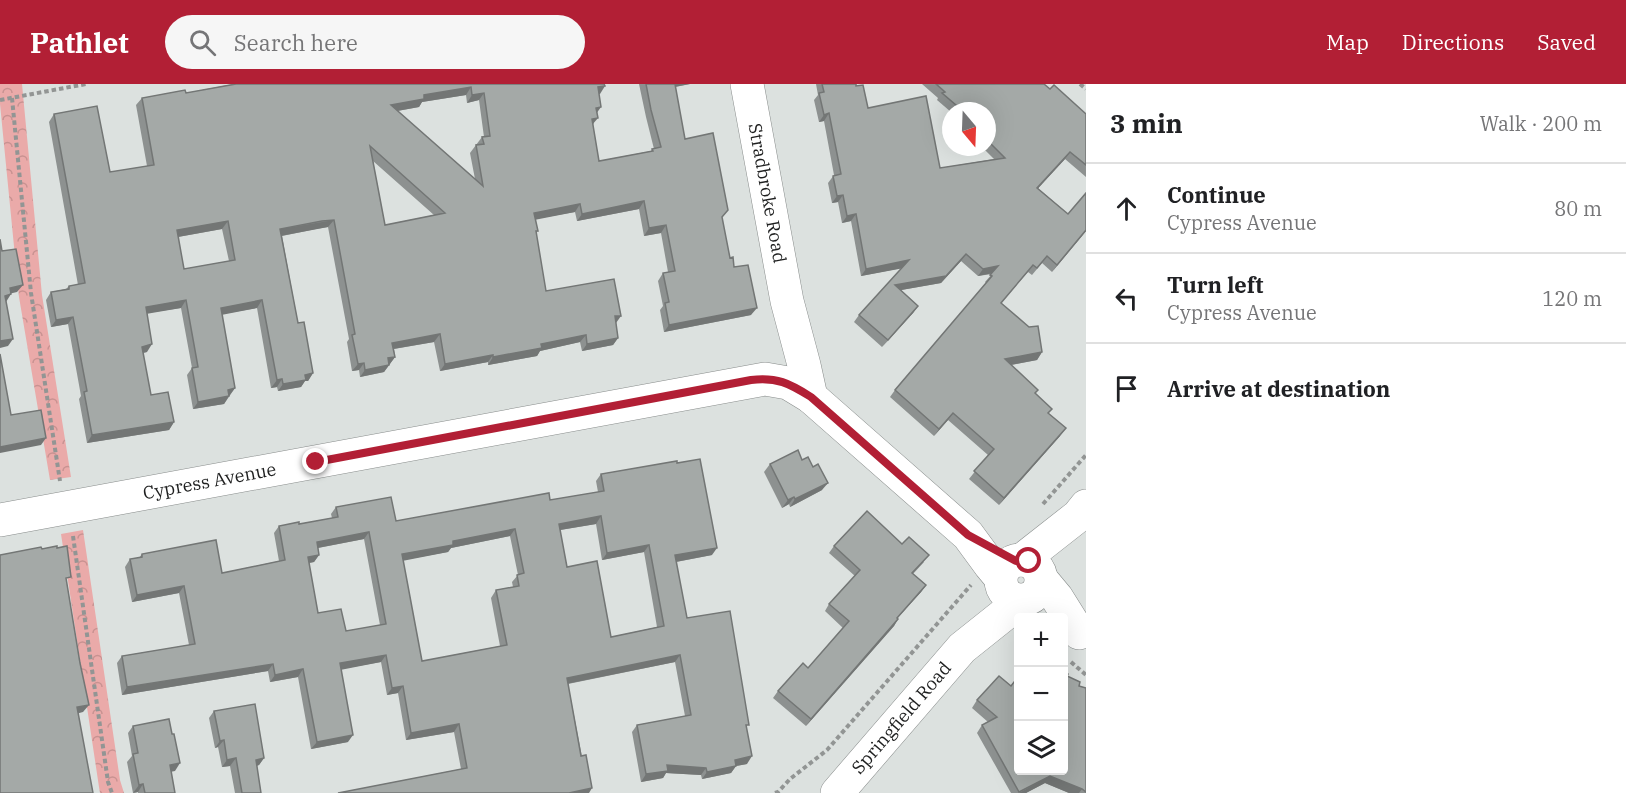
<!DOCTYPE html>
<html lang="en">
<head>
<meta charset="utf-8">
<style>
  :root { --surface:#fff; --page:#f6f6f6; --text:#202124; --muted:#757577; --line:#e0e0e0; --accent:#b21f35 }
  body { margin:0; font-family:"IBM Plex Serif",serif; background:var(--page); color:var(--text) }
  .controls { position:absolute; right:18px; bottom:18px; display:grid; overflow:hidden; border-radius:6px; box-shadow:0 6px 24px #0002 }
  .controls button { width:54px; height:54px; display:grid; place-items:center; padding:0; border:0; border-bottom:2px solid var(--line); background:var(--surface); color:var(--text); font:30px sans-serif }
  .compass { position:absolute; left:942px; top:18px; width:54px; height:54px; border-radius:50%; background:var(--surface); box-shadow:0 6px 24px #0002; rotate:161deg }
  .stop { position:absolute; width:18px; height:18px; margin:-14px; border:4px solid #b21f35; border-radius:50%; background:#fff }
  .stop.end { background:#b21f35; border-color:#fff; box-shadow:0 2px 6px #0008 }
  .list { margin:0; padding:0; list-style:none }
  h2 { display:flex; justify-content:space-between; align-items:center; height:78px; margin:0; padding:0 24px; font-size:26px }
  h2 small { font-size:20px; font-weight:400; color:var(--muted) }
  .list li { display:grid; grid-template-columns:39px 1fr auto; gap:18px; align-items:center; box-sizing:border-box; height:90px; padding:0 24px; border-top:2px solid var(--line) }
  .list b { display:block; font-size:22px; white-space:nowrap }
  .list p { margin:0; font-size:20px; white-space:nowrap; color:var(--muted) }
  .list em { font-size:20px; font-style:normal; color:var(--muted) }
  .icon { flex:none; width:33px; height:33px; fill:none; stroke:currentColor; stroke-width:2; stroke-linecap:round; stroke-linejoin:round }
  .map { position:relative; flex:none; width:1086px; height:709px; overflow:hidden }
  header { display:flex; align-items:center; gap:36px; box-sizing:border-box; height:84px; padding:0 30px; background:var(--accent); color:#fff }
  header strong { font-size:28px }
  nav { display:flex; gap:33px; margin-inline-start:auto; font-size:21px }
  .search { width:420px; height:54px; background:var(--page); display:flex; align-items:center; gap:15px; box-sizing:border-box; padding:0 21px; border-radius:33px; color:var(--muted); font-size:22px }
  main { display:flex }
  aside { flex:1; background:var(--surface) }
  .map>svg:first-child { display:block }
  .park { fill:url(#park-crowns) }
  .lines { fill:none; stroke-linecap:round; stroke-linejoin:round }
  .minor-casing { stroke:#888c8b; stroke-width:34 }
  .path { stroke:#929594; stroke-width:4; stroke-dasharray:4.5 3; stroke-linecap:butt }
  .minor { stroke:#fff; stroke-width:33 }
  .wall { fill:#8d9190; fill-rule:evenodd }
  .shaded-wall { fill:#737675 }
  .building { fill:#a4a9a7; stroke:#737675; stroke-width:1.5; fill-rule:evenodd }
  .route { stroke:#b21f35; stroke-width:8 }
  .labels { text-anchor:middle; stroke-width:5; stroke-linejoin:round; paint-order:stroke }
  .street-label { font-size:18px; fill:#1e1f1f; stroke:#fff }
</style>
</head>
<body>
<header>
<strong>Pathlet</strong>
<div class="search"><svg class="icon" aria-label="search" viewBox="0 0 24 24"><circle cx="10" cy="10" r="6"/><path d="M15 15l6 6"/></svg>Search here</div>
<nav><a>Map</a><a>Directions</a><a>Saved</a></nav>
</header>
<main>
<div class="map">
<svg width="1086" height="709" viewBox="0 0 1086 709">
  <defs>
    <pattern id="park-crowns" width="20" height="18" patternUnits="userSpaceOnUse" patternTransform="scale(1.5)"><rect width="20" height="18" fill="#eaaaa9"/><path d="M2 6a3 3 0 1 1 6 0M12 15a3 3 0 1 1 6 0" fill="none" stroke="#c89291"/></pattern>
  </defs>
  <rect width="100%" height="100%" fill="#dce1df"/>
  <g class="park">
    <path d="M0,0H22L42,211L71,393L50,396L19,213L0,20Z"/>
    <path d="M83,446L120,696L124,709H100L99,703L61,450Z"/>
  </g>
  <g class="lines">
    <defs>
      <g id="minor">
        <path id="s1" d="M747,0L787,217L804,281L811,313"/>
        <path id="s2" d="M0,436L765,295L788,299L811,313L968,451L990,481L1000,493"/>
        <circle cx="1021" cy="496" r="20"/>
        <path d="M1022,476L1078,432L1086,422"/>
        <path d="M1042,496L1057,514L1079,549"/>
        <path id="s3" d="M837,709L962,564L1021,517"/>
      </g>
    </defs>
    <use href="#minor" class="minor-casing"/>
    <g class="path">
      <path d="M1080,0L1086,5"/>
      <path d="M12,14L31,209L60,397"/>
      <path d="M0,16L86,0"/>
      <path d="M1043,420L1086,371"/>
      <path d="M73,452L108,698L112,709"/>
      <path d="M1071,578L1086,591"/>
      <path d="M775,709L778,708L790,695L827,666L971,501"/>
    </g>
    <use href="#minor" class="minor"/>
  </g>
  <g class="wall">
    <path d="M233,0H604L599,10L597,29L593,41L599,77L651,67L652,65H654L646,33L639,0H690L675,3L685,55L722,134L730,174L734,183L751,231L664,248L660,226L663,222L658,197L663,189L668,188L661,149L644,152L639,125L577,137L575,128L535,135L538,147L536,149L546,207L616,239L618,254L613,261L582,267L580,258L540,267L537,272L488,281V278L440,287L434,258L394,265L395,273L384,288L360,293L359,286L352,287L347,258L349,255L328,143L316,145L282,152L298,239L313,289L308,297H305L301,303L278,307L277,303L271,304L257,224L222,230L235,304L224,320L193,325L187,291L192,284L181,224L147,229V268L143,269L151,311L174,338L169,346L87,359L79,315L81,312L68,240L51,243L46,216L51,208L66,205L69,202L78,201L49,38L54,30L110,88L147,82L136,21L142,14L186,9ZM466,11L467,19L479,16L484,53H482L470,69L475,95L397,27L419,23L422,18ZM373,77L434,131L385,141ZM222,145L229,177L184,185L178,153Z"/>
    <path d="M816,0H856L868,24L940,84L994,75L982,63H987V27H951V28L937,16L938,14L922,0H1044L1050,5L1086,30V93L1065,75L1038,104L1068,130L1086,109V147L1052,188L1042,179L1032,191L1028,188L1001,219L1042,268L1037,276L1011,281L1035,309L1049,330L1060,352L999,421L969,395L988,371L948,336L934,352L890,313L895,306L986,199L985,198L992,190L978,192L961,177L941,199L901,206L918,222L913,229L882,263L854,238L859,231L902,184L861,192L851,137L842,139L838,118L832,119L828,99L834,91L824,37L819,38L814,16L818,11Z"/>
    <path d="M802,376L822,406L790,423L789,420L782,424L764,388L770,380Z"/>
    <path d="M601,390L712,471L676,478L687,534L747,644V680L736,682L731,689L702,695L701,691L666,689L663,694L641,698L632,648L637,641L685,632L675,578L568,600L589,709H338L461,685L454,648L406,656L398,609L387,611L381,578L341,585L348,658L311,665L298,593L270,598L268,587L122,611L117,579L122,572L189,561L179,509L132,518L125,483L130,475L139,474L142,470L222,489L279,477L274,449L279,442L299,440L332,434L331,430L336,423L396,437L550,416L598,408L596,397ZM596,440L602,476L644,468L657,543L611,553L567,483L560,446ZM510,452L518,491L512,498L513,503L496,506L491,514L500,562L422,577L403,476L448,468L451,464ZM364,455L380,541L346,547L318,529L309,479L314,478L319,471L318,464Z"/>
    <path d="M902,460L924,478L913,490L926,501L921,508L897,534L898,535L894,542L806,642L773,614L778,607L808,584L843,544L825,527L829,520L855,492L829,469L834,462Z"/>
    <path d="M1067,592L1079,602L1086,604V709H1069L1045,699L1026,709H1011L977,649L982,641L988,638L972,624L977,616L1011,602Z"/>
    <path d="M214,627L264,674L259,681L257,682L261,709H235L230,682L222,683L218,663L215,664L209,634Z"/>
    <path d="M133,642L175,687H171L175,709H138V708L133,709L127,678L132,672L128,649Z"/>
  </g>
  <g class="shaded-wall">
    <path d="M672,0H690L669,4Z"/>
    <path d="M605,2L600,10L593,11L598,3Z"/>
    <path d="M471,3L466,11L422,18L419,23L386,29L391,21L424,11Z"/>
    <path d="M484,9L479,16L467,19L472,11Z"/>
    <path d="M601,23L596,30V24Z"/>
    <path d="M829,29L824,37L819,38L824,31Z"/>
    <path d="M598,34L592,41V35Z"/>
    <path d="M1070,68L1065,75L1032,111L1037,104Z"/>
    <path d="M843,111L838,118L832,119L837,112Z"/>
    <path d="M644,117L639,125L577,137L582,130Z"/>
    <path d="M580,120L575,128L529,137L534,129Z"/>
    <path d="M856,130L851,137L842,139L847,132Z"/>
    <path d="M334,136L328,143L275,153L280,145Z"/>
    <path d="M228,137L222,145L172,154L177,146Z"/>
    <path d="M666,141L661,149L644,152L649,144Z"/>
    <path d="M1086,146V147L1052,188L1057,181Z"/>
    <path d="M966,170L961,177L941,199L890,208L895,201Z"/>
    <path d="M909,176L904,184L861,192L866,185Z"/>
    <path d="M998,182L993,189L978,192L983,185Z"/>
    <path d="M23,201L17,208L4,211L10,204Z"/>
    <path d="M11,210L6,218L5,212Z"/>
    <path d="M186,216L181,224L140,231L146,223Z"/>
    <path d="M262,216L257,224L216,232L221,224Z"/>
    <path d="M918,222L913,229L882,263L888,256Z"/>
    <path d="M757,224L751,231L664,248L669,241Z"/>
    <path d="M615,232H621L616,239Z"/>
    <path d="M73,233L68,240L51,243L56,236Z"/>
    <path d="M440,250L434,258L387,266L392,259Z"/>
    <path d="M586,251L580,258L540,267L537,272L488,281L493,273L541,260Z"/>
    <path d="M618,254L613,261L582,267L587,260Z"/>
    <path d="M13,255L8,262L0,264V257Z"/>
    <path d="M152,260L147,268L137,270L142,263Z"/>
    <path d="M1042,268L1037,276L1000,283L1005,275Z"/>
    <path d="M493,271L488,278L440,287L445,280Z"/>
    <path d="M395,273L384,288L360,293L365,286L388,274Z"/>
    <path d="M364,279L359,286L352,287L358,280Z"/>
    <path d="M313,289L308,297H305L301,303L278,307L283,300L305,291Z"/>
    <path d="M282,295L277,303L271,304L277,296Z"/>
    <path d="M235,304L229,312L222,313L228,306Z"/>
    <path d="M229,312L224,320L193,325L198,318Z"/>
    <path d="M953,329L948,336L934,352L939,345Z"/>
    <path d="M174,338L169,346L87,359L92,351Z"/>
    <path d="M1066,344L1060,352L999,421L1004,414Z"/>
    <path d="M46,354L41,361L0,369V363Z"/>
    <path d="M828,399L822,406L790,423L795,415Z"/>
    <path d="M794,413L789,420L782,424L788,416Z"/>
    <path d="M601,432L596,440L554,447L559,440Z"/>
    <path d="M515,445L510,452L451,464L448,468L397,478L402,470L453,457Z"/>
    <path d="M369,448L364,455L312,465L317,458Z"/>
    <path d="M649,461L644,468L602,476L607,469Z"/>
    <path d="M717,464L712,471L670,479L675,471Z"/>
    <path d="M319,471L314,478L303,480L308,473Z"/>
    <path d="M926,501L921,508L892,540L897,534Z"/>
    <path d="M184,502L179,509L132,518L137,511Z"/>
    <path d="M898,535L894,542L806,642L811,635Z"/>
    <path d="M386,571L381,578L335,587L340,579Z"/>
    <path d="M680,571L675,578L561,601L567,594Z"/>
    <path d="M273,580L268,587L122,611L127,603Z"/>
    <path d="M303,585L298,593L270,598L275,591Z"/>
    <path d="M403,602L398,609L387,611L392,604Z"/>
    <path d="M89,621L83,628L72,631L77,623Z"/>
    <path d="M459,640L454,648L406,656L411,649Z"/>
    <path d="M353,651L348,658L311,665L317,658Z"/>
    <path d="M224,656L218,663L215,664L220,657Z"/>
    <path d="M752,672L747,680L736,682L731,689L702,695L707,688L735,676Z"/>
    <path d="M236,674L230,682L222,683L227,676Z"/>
    <path d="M264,674L259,681L250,683L256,676Z"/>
    <path d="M180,679L175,687L165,689L170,681Z"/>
    <path d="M667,681L706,684L701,691L666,689L663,694L641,698L646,690Z"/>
    <path d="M1050,692L1082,705L1079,709H1069L1045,699L1026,709H1019Z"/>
    <path d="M143,700L138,708L133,709L139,701Z"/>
    <path d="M592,704L589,709H569Z"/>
  </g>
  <g class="building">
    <path d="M236,0H604L605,2L598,3L601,23L596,24L598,34L592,35L599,77L653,67L652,65L661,63L651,26L646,0H675L685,55L713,49L728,126L722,133L730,174L733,173L734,183L748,181L757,224L669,241L665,219L669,218L663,189L675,187L666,141L649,144L644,117L582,130L580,120L534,129L538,147H536L546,207L614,195L621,232H615L618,254L587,260L586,251L541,260L542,264L493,273V271L445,280L440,250L392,259L395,273L388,274L389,281L365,286L364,279L358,280L352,251L355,250L334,136L322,137L280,145L298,239L304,238L313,289L305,291L306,296L283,300L282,295L277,296L262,216L221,224L235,304L228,306L229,312L198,318L192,284L198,283L186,216L146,223L152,260L142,263L151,311L168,308L174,338L92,351L84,308L87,307L73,233L56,236L51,208L69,205V202L85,199L54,30L97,22L110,88L154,81L142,14L185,6L186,9ZM471,3L472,11L484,9L490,52L482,53L484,60L476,61L483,102L391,21L424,15V11ZM370,62L445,129L385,141ZM228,137L235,176L184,185L177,146Z"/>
    <path d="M822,0H856V2L863,1L868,24L926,12L940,84L1005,74L987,56V27H963L942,9L945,8L936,0H1044L1050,5L1054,1L1086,30V81L1070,68L1037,104L1068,130L1086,109V146L1057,181L1047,172L1037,184L1033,181L1001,219L1029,243L1038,242L1042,268L1005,275L1038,306L1035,309L1052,325L1048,329L1066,344L1004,414L974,387L994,365L953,329L939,345L895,306L992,192L990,191L998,182L983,185L966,170L946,192L895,201L918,222L888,256L859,231L909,176L866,185L856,130L847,132L843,111L837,112L833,92L841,90L829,29L824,31L819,9L824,8Z"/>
    <path d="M0,155L2,167L16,165L23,201L10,204L11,210L5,212L13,255L0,257Z"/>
    <path d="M0,270L11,331L41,326L46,354L0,363Z"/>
    <path d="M798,366L802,376L808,373L813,383L818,380L828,399L795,415L794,413L788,416L770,380Z"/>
    <path d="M700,375L717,464L675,471L687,534L730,527L749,641H746L752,672L735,676L736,682L707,688L706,684L667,681L668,687L646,690L637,641L691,631L680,571L567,594L581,672L586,671L592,704L569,709H338L467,684L459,640L411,649L403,602L392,604L386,571L340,579L353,651L317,658L303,585L275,591L273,580L127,603L122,572L195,560L184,502L137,511L130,475L142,473V470L216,456L222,489L285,476L279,442L299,438V440L338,433L336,423L391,413L396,437L549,409L550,416L604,407L601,390L677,377V379ZM601,432L607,469L649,461L664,542L611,553L597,477L567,483L559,440ZM515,445L524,489L517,491L519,502L496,506L507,561L422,577L402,470L453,461V457ZM369,448L386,540L346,547L341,525L318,529L308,473L319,471L317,458Z"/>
    <path d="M867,427L902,460L909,453L929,471L912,489L926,501L897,534L898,535L811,635L778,607L803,579L808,584L849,537L829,520L860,486L834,462Z"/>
    <path d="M57,462V464L67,462L71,493L66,494L80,579L89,621L77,623L93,709H0V471L41,463L42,465Z"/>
    <path d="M1064,588L1068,590L1067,592L1080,598L1079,602L1086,604V708L1082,705L1050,692L1019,708L982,641L997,633L977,616L999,592L1011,602L1018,593V687H1064Z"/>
    <path d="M255,620L264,674L256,676L261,709H242L236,674L227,676L224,656L220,657L214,627Z"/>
    <path d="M169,635L172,650H174L180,679L170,681L175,709H145L143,700L139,701L133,670L138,669L133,642Z"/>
  </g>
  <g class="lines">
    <path class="route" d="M316,378L751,296C777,293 789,299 811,313L968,451L1016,477L1019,476L1029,477"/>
  </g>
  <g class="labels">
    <g class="street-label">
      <text dy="6" stroke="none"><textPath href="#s1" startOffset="111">Stradbroke Road</textPath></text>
      <text dy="6" stroke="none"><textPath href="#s2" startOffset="213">Cypress Avenue</textPath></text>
      <text dy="6" stroke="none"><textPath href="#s3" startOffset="99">Springfield Road</textPath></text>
    </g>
  </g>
</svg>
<div class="controls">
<button>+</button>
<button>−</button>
<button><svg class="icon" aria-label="layers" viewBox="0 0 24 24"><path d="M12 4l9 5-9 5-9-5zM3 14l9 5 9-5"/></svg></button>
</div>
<svg class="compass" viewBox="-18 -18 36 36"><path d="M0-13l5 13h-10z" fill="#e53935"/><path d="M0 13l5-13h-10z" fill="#757577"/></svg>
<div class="stop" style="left:1029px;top:477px"></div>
<div class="stop end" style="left:316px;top:378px"></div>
</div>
<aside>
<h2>3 min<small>Walk · 200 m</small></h2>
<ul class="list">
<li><svg class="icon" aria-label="ahead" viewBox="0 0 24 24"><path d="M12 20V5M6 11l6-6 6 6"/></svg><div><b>Continue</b><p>Cypress Avenue</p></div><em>80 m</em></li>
<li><svg class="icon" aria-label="left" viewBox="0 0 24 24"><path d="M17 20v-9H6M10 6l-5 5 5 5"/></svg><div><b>Turn left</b><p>Cypress Avenue</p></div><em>120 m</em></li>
<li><svg class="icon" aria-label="arrive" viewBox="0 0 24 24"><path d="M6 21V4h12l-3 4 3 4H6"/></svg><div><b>Arrive at destination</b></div></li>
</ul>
</aside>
</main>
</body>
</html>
